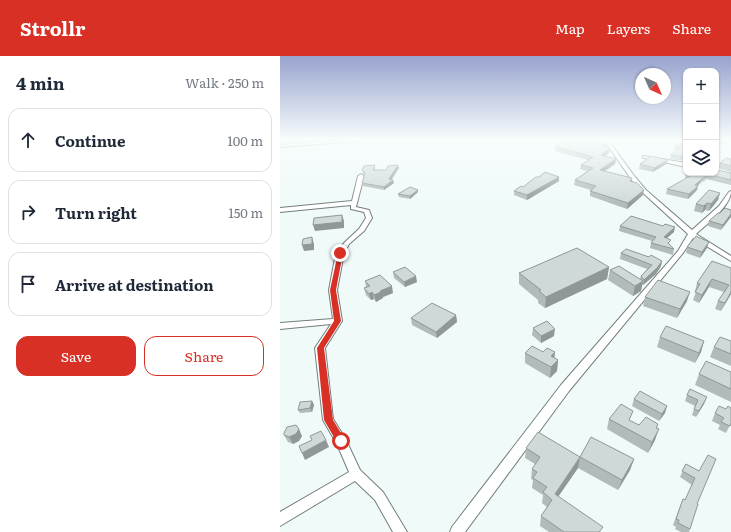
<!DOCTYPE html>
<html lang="en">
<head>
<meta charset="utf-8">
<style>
  :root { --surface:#fff; --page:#f6f6f7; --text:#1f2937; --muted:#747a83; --line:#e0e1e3; --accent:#d93025 }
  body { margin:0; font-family:Literata,serif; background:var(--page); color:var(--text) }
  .controls { position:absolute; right:12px; top:12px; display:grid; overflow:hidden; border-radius:8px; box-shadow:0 1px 3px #0004 }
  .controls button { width:36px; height:36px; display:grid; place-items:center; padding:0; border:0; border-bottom:1px solid var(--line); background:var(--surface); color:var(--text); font:20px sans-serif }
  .compass { position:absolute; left:355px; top:12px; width:36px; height:36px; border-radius:50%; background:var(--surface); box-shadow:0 1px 3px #0004; rotate:135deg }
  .stop { position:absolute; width:12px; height:12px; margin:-9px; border:3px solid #d93025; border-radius:50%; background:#fff }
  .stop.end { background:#d93025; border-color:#fff; box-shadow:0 1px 4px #0008 }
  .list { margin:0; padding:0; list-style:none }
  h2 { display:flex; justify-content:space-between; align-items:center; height:52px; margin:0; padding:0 16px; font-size:17px }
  h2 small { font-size:13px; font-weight:400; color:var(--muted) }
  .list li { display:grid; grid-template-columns:26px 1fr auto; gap:12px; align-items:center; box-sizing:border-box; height:64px; margin:0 8px 8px; padding:0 8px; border:1px solid var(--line); border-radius:12px }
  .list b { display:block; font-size:15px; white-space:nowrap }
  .list em { font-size:13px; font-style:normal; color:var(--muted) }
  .actions { display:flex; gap:8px; padding:12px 16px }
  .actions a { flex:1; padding:9px 0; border:1px solid var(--accent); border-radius:12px; text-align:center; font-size:14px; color:var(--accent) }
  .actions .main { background:var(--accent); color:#fff }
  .icon { flex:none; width:22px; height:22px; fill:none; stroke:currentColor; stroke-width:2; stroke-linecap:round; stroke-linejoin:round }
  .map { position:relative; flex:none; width:451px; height:476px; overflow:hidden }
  header { display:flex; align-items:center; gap:24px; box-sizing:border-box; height:56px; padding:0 20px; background:var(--accent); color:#fff }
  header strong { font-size:19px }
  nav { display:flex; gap:22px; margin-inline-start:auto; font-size:14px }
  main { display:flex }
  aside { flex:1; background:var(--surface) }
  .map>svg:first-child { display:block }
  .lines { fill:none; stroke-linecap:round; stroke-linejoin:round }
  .street-casing { stroke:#747d7d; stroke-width:2 }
  .street { fill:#fff; fill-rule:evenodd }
  .wall { fill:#b1bbba }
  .shaded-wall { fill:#909897 }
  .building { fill:#ced9d8; stroke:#909897 }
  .route { fill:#d93025 }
</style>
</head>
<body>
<header>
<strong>Strollr</strong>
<nav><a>Map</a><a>Layers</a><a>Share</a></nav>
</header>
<main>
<aside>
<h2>4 min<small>Walk · 250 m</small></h2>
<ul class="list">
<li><svg class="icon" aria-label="ahead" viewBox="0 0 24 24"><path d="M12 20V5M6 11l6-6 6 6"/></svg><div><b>Continue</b></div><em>100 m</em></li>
<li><svg class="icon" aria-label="right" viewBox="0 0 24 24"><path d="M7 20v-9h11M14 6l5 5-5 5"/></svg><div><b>Turn right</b></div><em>150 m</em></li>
<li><svg class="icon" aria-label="arrive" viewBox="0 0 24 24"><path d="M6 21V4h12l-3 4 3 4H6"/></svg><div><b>Arrive at destination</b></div></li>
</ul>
<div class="actions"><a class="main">Save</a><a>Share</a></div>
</aside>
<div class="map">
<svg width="451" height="476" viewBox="0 0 451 476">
  <rect width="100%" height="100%" fill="#effaf9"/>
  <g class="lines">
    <defs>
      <g id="street">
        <path d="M64,84H81L79,85L0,91V89Z"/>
        <path d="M324,84H328L355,121L366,134L412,174L439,150L449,136L451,135C451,150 427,168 416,178L451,200V205L413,182L403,197L289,335L185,476H170L172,471L281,329L398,195L408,178L362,136L351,123Z"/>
        <path d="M363,100L406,107V111L365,102H363Z"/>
        <path d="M81,118L84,120L76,151L89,154L92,162L84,175L69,188L64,197L57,234L62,265L45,292L53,363L65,382L80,414L103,436L127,476H113L95,444L75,425L0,470V456L69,416L57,388L43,364L35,292L51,268L0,273V267L53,263L49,234L56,197L65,186L79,173L86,162L84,156L71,153V149L0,156V152L72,145L78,120Z"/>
      </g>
    </defs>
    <use href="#street" class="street-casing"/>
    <use href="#street" class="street"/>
  </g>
  <g class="wall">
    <path d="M406,86V105L390,103L391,99L397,94L394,93L395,89Z"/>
    <path d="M297,87L330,92L329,97L325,100L336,103L335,108L324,115L352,125L363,139L347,153L310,140V135L311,134L294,129L295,124L307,115L300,113L301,109L308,104L275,95V90Z"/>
    <path d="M451,103V116L438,112L440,107Z"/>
    <path d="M388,104L386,108L373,116L359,113L360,108Z"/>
    <path d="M95,109V114H106L119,112L111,123L114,127L104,134L83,130L82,127L84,119L83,117L82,114Z"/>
    <path d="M437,114L451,117V129L426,123L424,126L422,125L418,130L417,134L408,143L386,138L387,133L406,122H405L406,117H436Z"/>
    <path d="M279,125L247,144L234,139V135L243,131Z"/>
    <path d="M138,136L130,143L119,141L118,138Z"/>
    <path d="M440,137L438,144L429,155L425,154L422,157L414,155L416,148Z"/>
    <path d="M451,154L441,174L428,170L429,165L440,157Z"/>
    <path d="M340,170H383L394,176L387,182L390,189L394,193L393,199L370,192L371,187L372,185L339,175Z"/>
    <path d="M407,191L427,192L420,202L406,197Z"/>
    <path d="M341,197L369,201L382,205L381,210L376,218L363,229H362L361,235L353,240L328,224L330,214L360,223L361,220L367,213L340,203Z"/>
    <path d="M329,211L327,223L265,252L258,247V244L239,228V217Z"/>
    <path d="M451,212V238L441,255L435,253L438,245L444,236L429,231L419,247L413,244L416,236L415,235L417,227Z"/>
    <path d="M113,216L137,226L125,231L114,222Z"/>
    <path d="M85,225L113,237L103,241V242L96,246L94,243L91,244L86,239L84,232L86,231Z"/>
    <path d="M365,241L407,245L397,262L363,250Z"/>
    <path d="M176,259L177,266L157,282L132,269L131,262Z"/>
    <path d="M253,272L274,280L261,287L252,279Z"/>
    <path d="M380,281L424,285L421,296L415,307L377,291Z"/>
    <path d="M451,285V310L430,301L434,291Z"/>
    <path d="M245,297L274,301L278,304L277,315L270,322L245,307Z"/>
    <path d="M451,316V346L415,329L419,318Z"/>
    <path d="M410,333L424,348L416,361L412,359L415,350L405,345L407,339Z"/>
    <path d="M354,343L387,350L385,357L379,365L352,350Z"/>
    <path d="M32,345L34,349L32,356L20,357L18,354Z"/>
    <path d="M446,353L451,367L446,377L438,373L440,369L432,365L435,357Z"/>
    <path d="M329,363L350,365L359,369L378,368L377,372L375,384L368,397L327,373Z"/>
    <path d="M4,379L22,380L19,385L13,388L8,386Z"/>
    <path d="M246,392L300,401L354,403L350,414L338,434L298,412L278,441L321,476H269L260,470L261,460L267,451L262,447L263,439L252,432L253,424L251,423L252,413L255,408L245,402Z"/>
    <path d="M406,408L419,415L417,448L410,473L409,476H401L395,473L396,471L393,469L400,450L403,443L405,444L412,429L400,421Z"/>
  </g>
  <g class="shaded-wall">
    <path d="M445,84H451V85L436,90V87Z"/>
    <path d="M330,92L329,97L320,104L321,99Z"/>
    <path d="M336,103L335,108L319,119L320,114Z"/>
    <path d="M388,104L386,108L373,116L374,112Z"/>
    <path d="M118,109L119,112L110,126L109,123Z"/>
    <path d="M279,121V125L247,144V139Z"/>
    <path d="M424,121L422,125L414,134L415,129Z"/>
    <path d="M113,124L114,127L104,134V131Z"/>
    <path d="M418,130L417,134L408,143L409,138Z"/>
    <path d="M138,134V136L130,143V140Z"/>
    <path d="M364,134L363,139L347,153L348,147Z"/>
    <path d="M440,137L438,144L429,155L431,148Z"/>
    <path d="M427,147L425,154L422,157L424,150Z"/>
    <path d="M451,158V161L441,174L443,169Z"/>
    <path d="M62,159L64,165V172L35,175L33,169Z"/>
    <path d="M395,171L394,176L382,186L384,181Z"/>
    <path d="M32,181L34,188V194L24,195L22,189Z"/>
    <path d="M429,186L427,192L420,202L422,196Z"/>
    <path d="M382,205L381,210L376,218L363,229L364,224Z"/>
    <path d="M329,211L327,223L265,252L266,241Z"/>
    <path d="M136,220L137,226L125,231L124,226Z"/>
    <path d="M432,223L429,231L419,247L422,239Z"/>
    <path d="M363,225L361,235L353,240L355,230Z"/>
    <path d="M112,230L113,237L103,241V242L96,246L94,239L100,235Z"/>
    <path d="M92,236L94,243L91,244L89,238Z"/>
    <path d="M410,236L407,245L397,262L400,253Z"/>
    <path d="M451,236V238L441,255L445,247Z"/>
    <path d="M176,259L177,266L157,282L156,276Z"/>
    <path d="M275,273L274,280L261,287V280Z"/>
    <path d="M424,285L421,296L415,307L419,297Z"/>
    <path d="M275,296L274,306L271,300Z"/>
    <path d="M278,304L277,315L270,322L271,311Z"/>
    <path d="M427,341L424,348L416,361L419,355Z"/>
    <path d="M32,345L34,349L32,356L30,352Z"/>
    <path d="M387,350L385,357L379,365L382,358Z"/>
    <path d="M19,373L22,380L19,385L13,388L9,381Z"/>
    <path d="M379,373L375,384L368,397L372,386Z"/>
    <path d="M46,384L49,391L25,404L22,397Z"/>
    <path d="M300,401L298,412L273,448L275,438Z"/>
    <path d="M354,403L350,414L338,434L342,424Z"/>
  </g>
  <g class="building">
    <path d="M302,84L326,89L323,91L330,92L321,99L336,103L320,114L352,122L350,125L357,127L364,134L348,147L310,135L316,130L295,124L313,112L301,109L313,101L275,90L285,85L297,87Z"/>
    <path d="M436,84H445L436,87Z"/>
    <path d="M406,86V101L391,99L401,91L395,89Z"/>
    <path d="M371,100L388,104L374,112L360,108Z"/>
    <path d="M446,102L451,103V110L440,107Z"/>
    <path d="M95,109L93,114H106L108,110L118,109L109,123L113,124L104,131L82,127L85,117L82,114L84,110Z"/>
    <path d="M436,111L437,114L451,117V124L427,118L429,117H436Z"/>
    <path d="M265,116L279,121L247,139L234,135L241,130L243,131L256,121H259Z"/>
    <path d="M406,117H428L426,121H424L415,129L418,130L409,138L387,133L412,119Z"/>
    <path d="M130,131L138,134L130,140L118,138Z"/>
    <path d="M429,134L440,137L431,148L427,147L424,150L416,148Z"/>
    <path d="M445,152L451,154V158L443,169L429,165L438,157H440Z"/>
    <path d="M62,159V166L33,169L34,162Z"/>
    <path d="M351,160L383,170L385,168L395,171L384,181L391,184L388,187L394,193L371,187L376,181L340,170Z"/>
    <path d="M416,180L429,186L422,196L407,191Z"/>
    <path d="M32,181V188L22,189L23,183Z"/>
    <path d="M297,192L329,211L266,241L259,235L261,234L239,217Z"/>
    <path d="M346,193L369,201L371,199L382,205L377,212L364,224L361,220L372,209L341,197Z"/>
    <path d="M432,205L451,212V236L445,247L438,245L449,229L432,223L422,239L415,236L420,228L417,227Z"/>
    <path d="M339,210L363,225L355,230L330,214Z"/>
    <path d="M125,211L136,220L124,226L113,216Z"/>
    <path d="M100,219L112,230L100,235L101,236L94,239L92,236L89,238L84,232L90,230L85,225Z"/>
    <path d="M378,224L410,236L400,253L365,241Z"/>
    <path d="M152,247L176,259L156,276L131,262Z"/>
    <path d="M267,265L275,273L261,280L253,272Z"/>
    <path d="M386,270L424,285L419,297L380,281Z"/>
    <path d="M440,281L451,285V298L434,291Z"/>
    <path d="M252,290L263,296L267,292L275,296L271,300L278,304L271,311L245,297Z"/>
    <path d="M426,305L451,316V333L419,318Z"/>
    <path d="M410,333L427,341L419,355L414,353L418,344L407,339Z"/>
    <path d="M360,335L387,350L382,358L354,343Z"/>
    <path d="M32,345L30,352L18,354L20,346Z"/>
    <path d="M341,348L353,355L349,364L359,369L366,361L378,368L376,372L379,373L372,386L329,363Z"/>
    <path d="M439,350L446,353L448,350L451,352V367L450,370L441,366L444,362L435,357Z"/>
    <path d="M16,369L19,373L16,378L9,381L4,379V377L7,371Z"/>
    <path d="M41,375L46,384L22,397L19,390L32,384L30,380Z"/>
    <path d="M258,376L300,401L275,438L323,471L319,476H284L261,460L272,444L263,436L267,431L253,422L257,416L252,413L260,401L246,392Z"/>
    <path d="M311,381L354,403L342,424L300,401Z"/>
    <path d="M428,399L436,403L417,448H418L410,473L398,467L399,464L396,463L403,443L405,444L415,422L402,415L406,408L419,415Z"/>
  </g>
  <linearGradient id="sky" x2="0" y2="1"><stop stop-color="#98a3ce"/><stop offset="0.56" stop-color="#f8fdfc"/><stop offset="1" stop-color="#f8fdfc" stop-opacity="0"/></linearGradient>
  <rect width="451" height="150" fill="url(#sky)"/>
  <path class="route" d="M60,195L63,197L56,234L61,265L44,292L53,364L66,385L61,389L58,388L44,364L37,292L54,265L50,234L58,197Z"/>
</svg>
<div class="controls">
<button>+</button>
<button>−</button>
<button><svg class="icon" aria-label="layers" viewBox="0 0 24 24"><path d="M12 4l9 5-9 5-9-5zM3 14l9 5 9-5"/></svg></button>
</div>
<svg class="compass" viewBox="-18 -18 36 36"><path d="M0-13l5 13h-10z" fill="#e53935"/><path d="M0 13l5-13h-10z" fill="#747a83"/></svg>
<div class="stop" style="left:61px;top:385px"></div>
<div class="stop end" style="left:60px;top:197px"></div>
</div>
</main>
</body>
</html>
